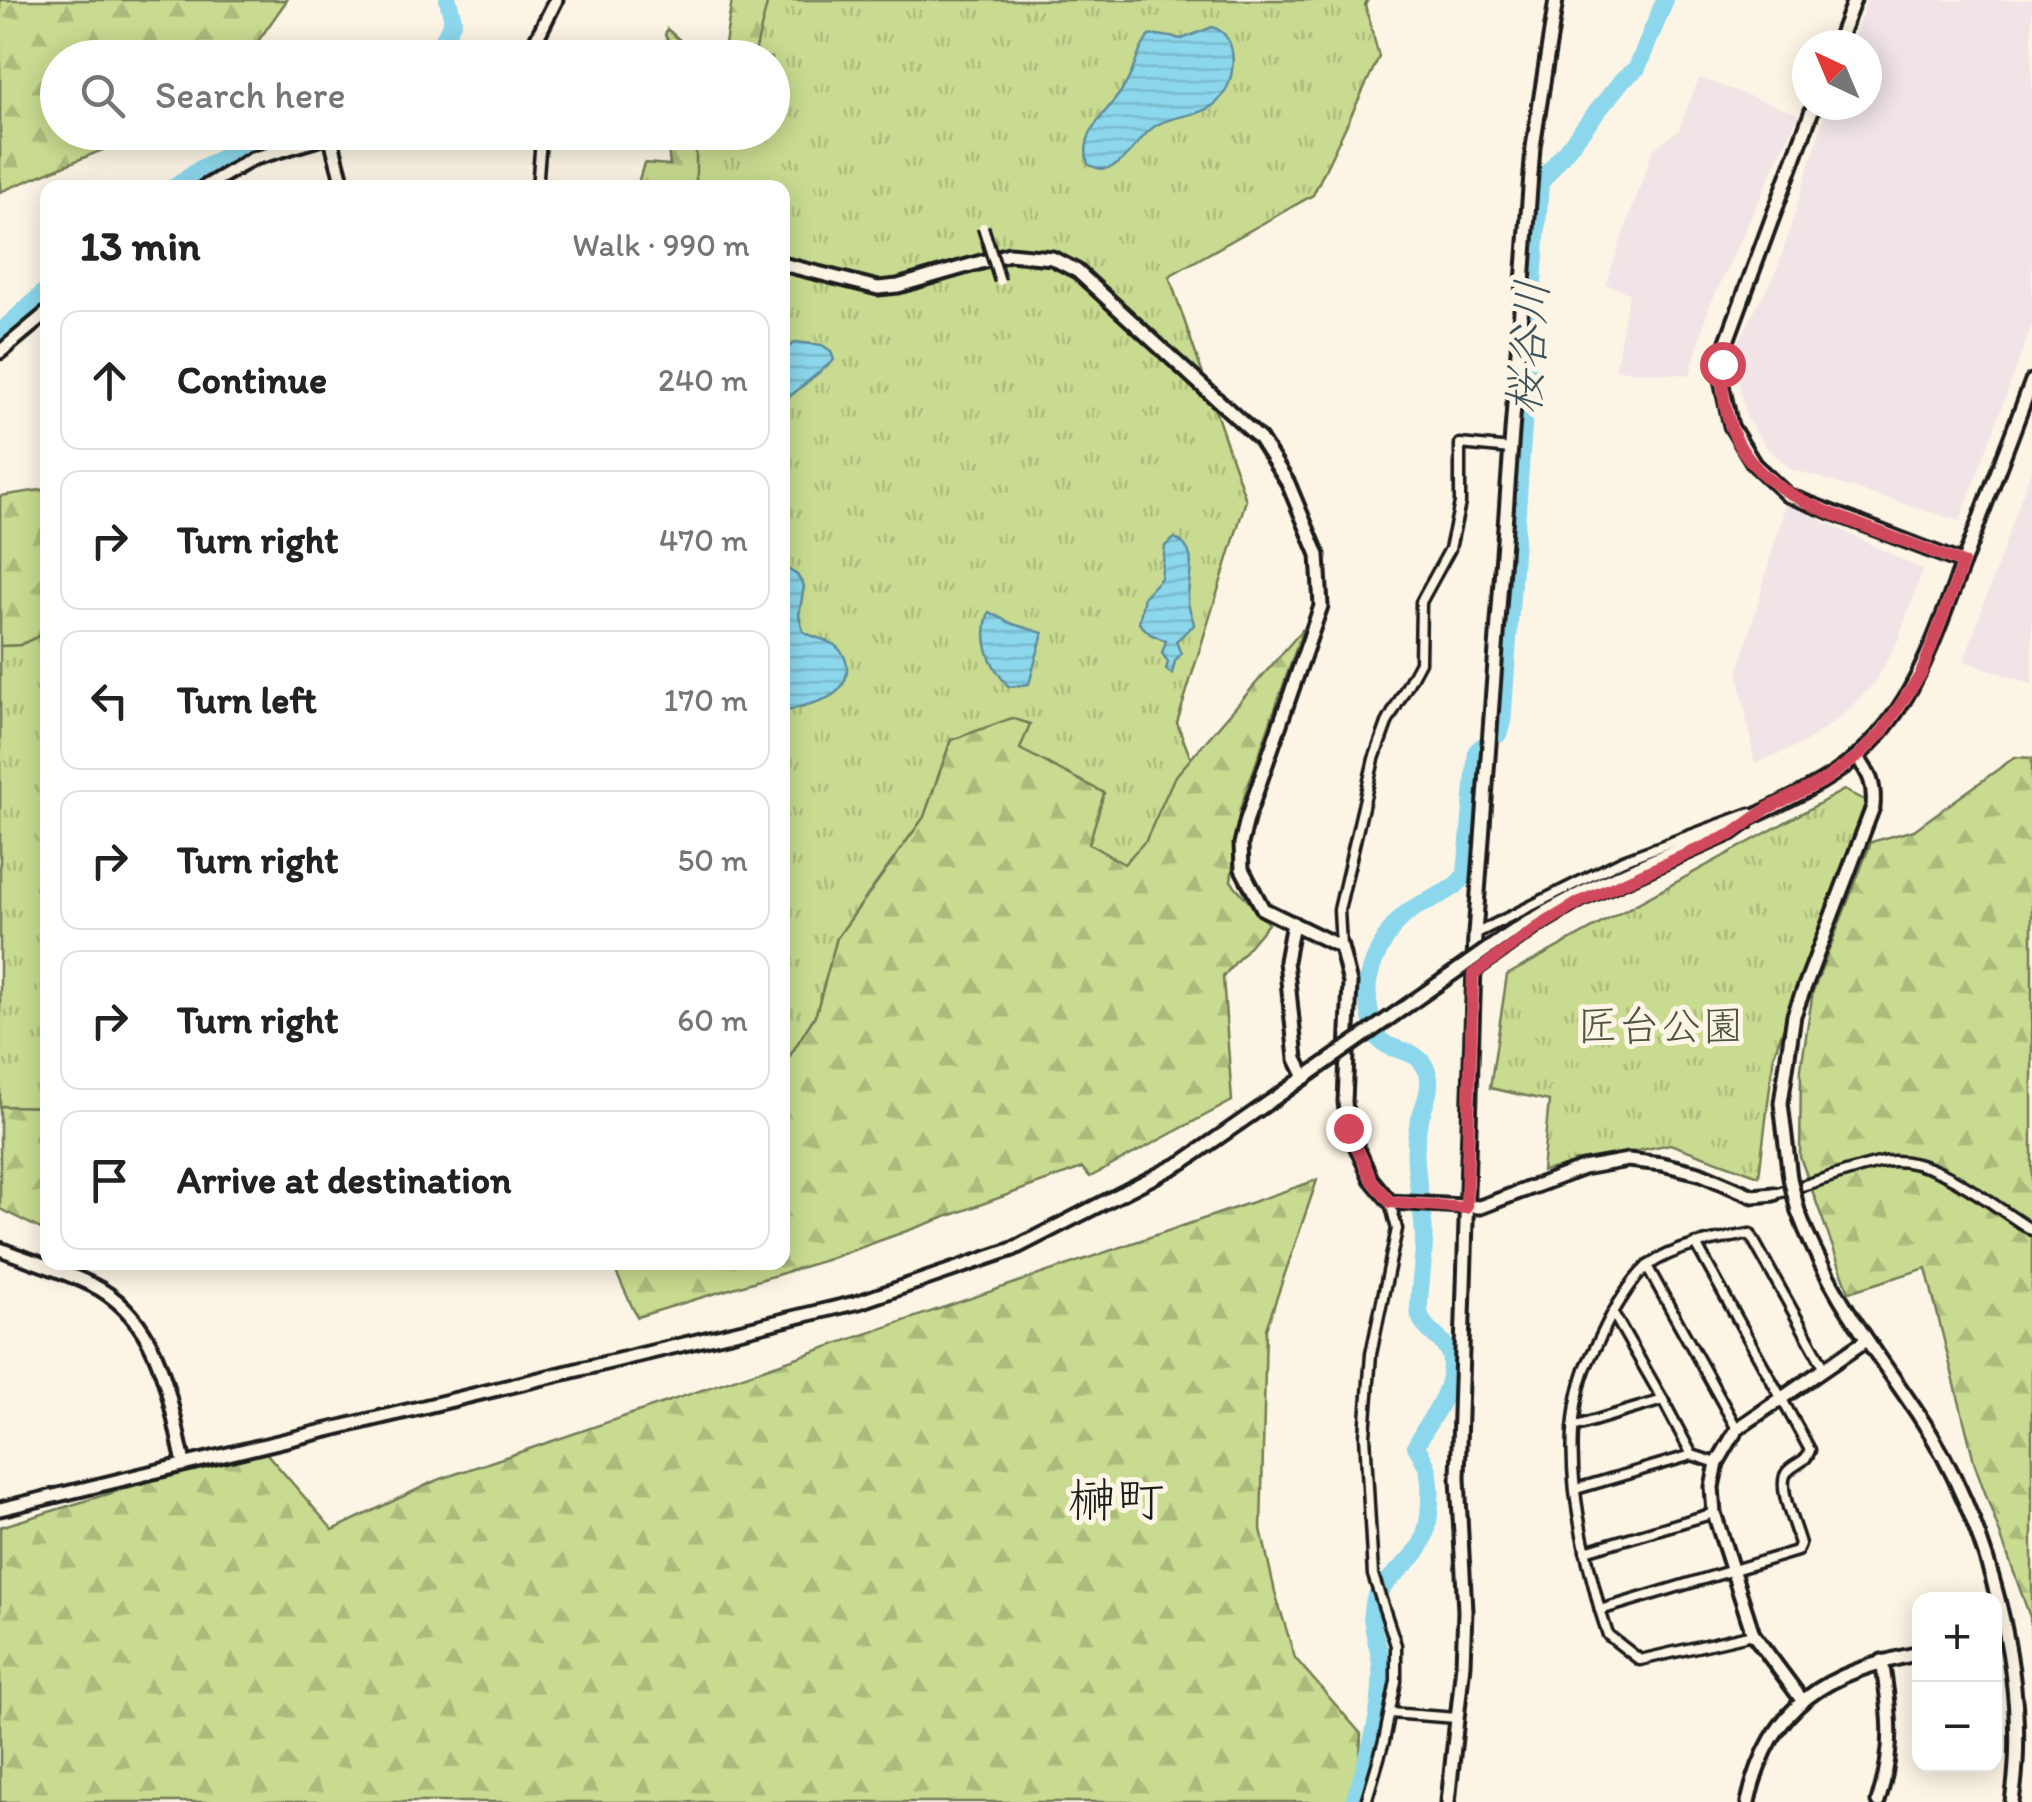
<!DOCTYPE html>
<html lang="en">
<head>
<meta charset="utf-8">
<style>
  :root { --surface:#fff; --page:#f6f6f6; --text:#222; --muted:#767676; --line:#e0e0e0 }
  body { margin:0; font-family:Itim,"Klee One",sans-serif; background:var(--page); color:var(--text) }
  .controls { position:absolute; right:30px; bottom:30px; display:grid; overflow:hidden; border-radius:20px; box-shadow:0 5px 25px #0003 }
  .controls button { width:90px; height:90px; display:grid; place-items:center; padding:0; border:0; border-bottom:2px solid var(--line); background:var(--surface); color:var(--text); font:50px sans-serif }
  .compass { position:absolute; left:1792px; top:30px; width:90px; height:90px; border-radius:50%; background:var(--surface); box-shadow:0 5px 25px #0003; rotate:316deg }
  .stop { position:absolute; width:30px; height:30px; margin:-22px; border:8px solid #d1495b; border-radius:50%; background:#fff }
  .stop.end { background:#d1495b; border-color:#fff; box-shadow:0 2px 10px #0008 }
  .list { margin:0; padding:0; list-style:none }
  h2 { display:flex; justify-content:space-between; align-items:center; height:130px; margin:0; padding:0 40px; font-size:42px }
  h2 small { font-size:32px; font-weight:400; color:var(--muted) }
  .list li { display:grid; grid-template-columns:65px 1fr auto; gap:30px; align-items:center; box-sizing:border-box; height:140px; margin:0 20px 20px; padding:0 20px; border:2px solid var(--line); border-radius:20px }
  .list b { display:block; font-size:38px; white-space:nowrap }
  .list em { font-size:32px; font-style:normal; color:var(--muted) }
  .icon { flex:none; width:55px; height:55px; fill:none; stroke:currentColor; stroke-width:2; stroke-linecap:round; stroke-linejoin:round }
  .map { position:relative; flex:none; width:2032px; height:1802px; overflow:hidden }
  .search { position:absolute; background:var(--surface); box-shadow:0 5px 25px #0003; left:40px; top:40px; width:750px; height:110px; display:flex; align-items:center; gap:25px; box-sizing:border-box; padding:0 35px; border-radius:55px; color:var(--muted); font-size:38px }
  .panel { position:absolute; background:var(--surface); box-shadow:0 5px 25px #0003; left:40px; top:180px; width:750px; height:1090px; border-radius:20px }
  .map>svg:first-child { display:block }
  .built { fill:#f0e4e7 }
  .grass { fill:url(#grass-tufts); stroke:#727c56; stroke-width:2.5 }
  .forest { fill:url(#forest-firs); stroke:#727c56; stroke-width:2.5 }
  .water { fill:url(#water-rules); stroke:#5f8c99; stroke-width:2.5 }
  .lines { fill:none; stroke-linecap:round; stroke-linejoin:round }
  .river { stroke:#8cd7ec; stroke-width:18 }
  .street-casing { stroke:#1c1c1c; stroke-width:15 }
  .secondary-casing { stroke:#1c1c1c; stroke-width:19 }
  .street { stroke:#fcf5e5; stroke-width:8 }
  .secondary { stroke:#fcf5e5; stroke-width:11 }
  .street-bridge-casing { stroke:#1c1c1c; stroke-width:15; stroke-linecap:butt }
  .secondary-bridge-casing { stroke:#1c1c1c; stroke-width:19; stroke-linecap:butt }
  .street-bridge { stroke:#fcf5e5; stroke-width:8 }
  .secondary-bridge { stroke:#fcf5e5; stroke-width:11 }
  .route { stroke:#d1495b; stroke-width:12 }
  .labels { text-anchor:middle; stroke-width:10; stroke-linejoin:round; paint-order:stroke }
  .park-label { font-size:42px; fill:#50553f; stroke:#fcf5e5 }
  .water-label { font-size:45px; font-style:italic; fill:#3e545a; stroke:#fcf5e5 }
  .quarter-label { font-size:48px; fill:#1c1c1c; stroke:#fcf5e5 }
</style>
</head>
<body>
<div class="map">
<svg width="2032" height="1802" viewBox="0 0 2032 1802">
  <defs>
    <pattern id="grass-tufts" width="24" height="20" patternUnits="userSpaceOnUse" patternTransform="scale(2.5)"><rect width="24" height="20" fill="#c9db90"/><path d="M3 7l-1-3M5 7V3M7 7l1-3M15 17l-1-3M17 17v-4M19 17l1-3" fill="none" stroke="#acbb7c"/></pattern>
    <pattern id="forest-firs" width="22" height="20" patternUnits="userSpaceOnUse" patternTransform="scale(2.5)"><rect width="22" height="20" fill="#c9db90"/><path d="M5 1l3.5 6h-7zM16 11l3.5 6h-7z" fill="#acbb7c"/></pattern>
    <pattern id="water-rules" width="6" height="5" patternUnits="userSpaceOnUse" patternTransform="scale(2.5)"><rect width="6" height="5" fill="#8cd7ec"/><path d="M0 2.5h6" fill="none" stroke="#78b8ca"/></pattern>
  </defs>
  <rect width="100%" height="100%" fill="#fcf5e5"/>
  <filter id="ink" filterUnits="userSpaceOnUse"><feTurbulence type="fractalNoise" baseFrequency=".01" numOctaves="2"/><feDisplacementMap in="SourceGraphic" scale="20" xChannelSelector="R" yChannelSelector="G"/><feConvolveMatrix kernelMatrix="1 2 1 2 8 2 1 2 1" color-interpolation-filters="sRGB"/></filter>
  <g filter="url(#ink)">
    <g class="built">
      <path d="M1867,0H2032V325L1960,521L1791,469L1765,446L1746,417L1737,373L1736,346L1778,267L1828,105H1867V45H1851Z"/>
      <path d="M1699,78L1799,114L1708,310L1690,375L1615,370L1629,293L1606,284L1653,149L1679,130Z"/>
      <path d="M2032,467V684L1964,661Z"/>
      <path d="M1786,503L1923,570L1898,640L1876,681L1843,715L1806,742L1755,764L1738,674Z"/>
    </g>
    <g class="grass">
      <path d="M760,0H1368L1365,5L1379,57L1313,195L1169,276L1246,500L1177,723L1194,767L1131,871L1083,846L951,740L924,817L837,938L816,1014L783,1067L782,188H660L685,133L772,132V58L742,57Z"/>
      <path d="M47,630V1107L0,1106V646L20,645Z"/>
      <path d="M1844,790L1866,801L1774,1054L1759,1176L1670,1144L1542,1171L1549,1101L1490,1088L1507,975Z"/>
    </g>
    <g class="forest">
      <path d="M0,0H287L247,57L58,58V132L144,133L0,192Z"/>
      <path d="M732,0H768L754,57H723Z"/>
      <path d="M667,29L689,48L711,57H679L665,35Z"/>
      <path d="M666,133H700L696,146V187H637L644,163L670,165Z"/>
      <path d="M47,489V632L20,645L0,646V496Z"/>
      <path d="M1303,629L1240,809L1231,881L1268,924L1223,977L1232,1101L1090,1177L1082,1168L826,1260L637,1317L615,1270V1263L782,1262L783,1067L816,1014L837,938L924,817L951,740L1012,718L1030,724L1020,749L1104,793L1089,844L1124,864L1146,840L1174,778Z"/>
      <path d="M2015,757L2032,758V1655L2030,1617L1975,1465L1926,1268L1849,1292L1800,1157L1801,1068L1813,991L1871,842L1914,830Z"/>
      <path d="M0,1106L47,1107V1232L0,1209Z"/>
      <path d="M1317,1180L1266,1329L1261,1529L1275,1592L1295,1658L1361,1734L1358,1802H0V1527L261,1447L333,1530L435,1481Z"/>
    </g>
    <g class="water">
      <path d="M1212,27C1241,35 1236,82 1219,100C1203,118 1175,113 1155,126C1133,141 1119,183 1088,164C1078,131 1109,112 1124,87C1135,71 1136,52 1149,36L1158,35L1182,39Z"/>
      <path d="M795,342L822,345L831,351L834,360L783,402V352Z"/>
      <path d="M1175,538C1201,551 1187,577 1188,600C1188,609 1193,617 1194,625L1176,641L1181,654L1175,661L1172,674L1166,670L1168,662L1162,653L1166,641L1150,634L1139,623L1144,596L1161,578L1165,546Z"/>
      <path d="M783,566L797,575L804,586L799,615L803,631C812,638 824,638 833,644C843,651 848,660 847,672C843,704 806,702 783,713Z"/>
      <path d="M989,612L1013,624L1043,633L1029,684L1009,687C990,666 979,640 989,612Z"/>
    </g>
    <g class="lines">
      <g class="river">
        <path d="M435,58L453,20L448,0"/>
        <path d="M174,188L202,168L276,132"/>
        <path d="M0,333L48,289"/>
        <path d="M1498,734L1502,725L1540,183L1623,79L1637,68L1665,0"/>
        <path d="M1354,1802C1368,1758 1384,1712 1381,1665C1380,1648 1371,1629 1372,1611C1374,1585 1404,1570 1418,1550C1430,1534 1432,1494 1429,1474C1428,1465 1421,1455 1416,1446C1429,1417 1451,1398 1451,1364C1451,1336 1420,1335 1419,1309C1419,1286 1424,1263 1424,1240C1424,1201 1410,1165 1418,1126C1421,1110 1433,1091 1428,1074C1419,1043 1389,1056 1376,1035C1373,1030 1372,1019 1370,1013C1368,1004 1367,992 1368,982C1373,956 1392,920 1416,907C1435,896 1453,892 1466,874L1477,751L1483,746"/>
      </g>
      <defs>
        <g id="street">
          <path d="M534,132L541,139L537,188"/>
          <path d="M1475,934L1623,860L1750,813"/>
          <path d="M1341,947L1339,910L1374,759L1387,723L1420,662L1421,602L1450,549L1460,503V444L1511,449"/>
          <path d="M1473,973L1540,926L1580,902L1732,835L1749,823"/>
          <path d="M1774,1194C1809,1185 1844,1171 1879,1163C1930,1150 1992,1206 2032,1230"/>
          <path d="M1696,1244L1810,1450C1806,1463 1796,1462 1787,1472C1776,1485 1796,1528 1800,1544L1797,1551L1600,1610L1608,1635L1640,1660L1753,1634"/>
          <path d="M1647,1266L1737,1429"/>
          <path d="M1613,1313L1663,1400"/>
          <path d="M1573,1427L1663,1400L1692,1455"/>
          <path d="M1576,1489L1692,1455L1717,1463"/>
          <path d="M1585,1551L1714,1513"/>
          <path d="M1600,1610C1580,1534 1558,1446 1585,1369C1591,1355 1599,1341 1605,1328C1613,1311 1634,1276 1649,1265C1678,1245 1716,1240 1750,1234L1825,1369"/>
          <path d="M1390,1713L1457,1718"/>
          <path d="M1366,1802L1384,1741L1396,1681V1645L1373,1575L1365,1435L1371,1354L1397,1229L1390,1202"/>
        </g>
        <g id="secondary">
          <path d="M1837,45L1854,0"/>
          <path d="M527,58L556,0"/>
          <path d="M1814,105L1727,341L1722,385L1731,426L1754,464L1787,495L1963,563"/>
          <path d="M330,135L344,188"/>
          <path d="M203,188L252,159L343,132"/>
          <path d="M782,264L878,288L898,286L1009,254L1052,258L1077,271L1260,439L1288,483L1318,555L1321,606L1247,819L1241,844L1242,869L1263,909L1341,947L1350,983L1345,1102L1348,1128L1371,1179L1390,1202L1480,1207L1583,1168L1628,1160L1662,1164L1699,1173L1753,1196L1774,1194"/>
          <path d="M0,352L48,312"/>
          <path d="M1293,923L1286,961L1296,1059L1305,1077"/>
          <path d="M1502,939C1601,871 1718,841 1821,782C1909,732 1931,645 1965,558C1987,499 2010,440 2032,381"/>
          <path d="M1790,1178L1781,1103L1794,1015L1873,807C1875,785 1870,774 1857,757"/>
          <path d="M1798,1211C1828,1292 1871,1344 1918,1414C1988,1518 2031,1678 2012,1802"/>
          <path d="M0,1249C33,1262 69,1272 100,1289C162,1326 169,1399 184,1463"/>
          <path d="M0,1509L859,1302L1013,1249L1183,1162L1311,1073"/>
          <path d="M1802,1700L1753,1634L1714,1513L1712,1487L1717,1463L1737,1429L1865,1341"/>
          <path d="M1448,1802L1463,1664L1465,1611L1458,1478L1475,934L1533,147L1556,0"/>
          <path d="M1748,1802C1771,1702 1826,1673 1920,1653"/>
          <path d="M1878,1802C1895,1748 1891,1716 1882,1661"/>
        </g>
      </defs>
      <use href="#street" class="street-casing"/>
      <use href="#secondary" class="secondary-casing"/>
      <use href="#street" class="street"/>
      <use href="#secondary" class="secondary"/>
      <defs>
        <path id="street-bridge" d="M983,227L1000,281"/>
        <g id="secondary-bridge">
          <path d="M1311,1073L1502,939"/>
          <path d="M1790,1178L1798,1211"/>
        </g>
      </defs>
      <use href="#street-bridge" class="street-bridge-casing"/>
      <use href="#secondary-bridge" class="secondary-bridge-casing"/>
      <use href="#street-bridge" class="street-bridge"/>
      <use href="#secondary-bridge" class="secondary-bridge"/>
    </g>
  </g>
  <g class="lines" filter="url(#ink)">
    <path class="route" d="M1348,1128L1371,1179L1390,1202L1466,1208L1473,974L1540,926L1580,902L1732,834L1768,808L1823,781L1857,757L1882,732L1921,674L1963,563C1929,550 1895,538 1861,525C1777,494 1720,465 1722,364"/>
  </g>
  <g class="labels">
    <g class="park-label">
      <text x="1660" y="1040">匠台公園</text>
    </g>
    <g class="water-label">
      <text transform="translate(1527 347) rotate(-86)" y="16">桜谷川</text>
    </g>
    <g class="quarter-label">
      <text x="1116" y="1516">榊町</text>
    </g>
  </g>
</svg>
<div class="controls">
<button>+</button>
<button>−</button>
</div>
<svg class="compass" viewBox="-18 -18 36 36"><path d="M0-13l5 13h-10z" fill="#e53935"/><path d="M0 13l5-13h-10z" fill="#767676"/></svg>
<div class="stop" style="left:1722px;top:364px"></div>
<div class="stop end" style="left:1348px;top:1128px"></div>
<div class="search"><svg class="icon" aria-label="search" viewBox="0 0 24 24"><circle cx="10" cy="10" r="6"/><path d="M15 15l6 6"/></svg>Search here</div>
<section class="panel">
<h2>13 min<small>Walk · 990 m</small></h2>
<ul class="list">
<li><svg class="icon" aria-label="ahead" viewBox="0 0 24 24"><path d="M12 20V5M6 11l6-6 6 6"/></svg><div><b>Continue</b></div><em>240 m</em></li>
<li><svg class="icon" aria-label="right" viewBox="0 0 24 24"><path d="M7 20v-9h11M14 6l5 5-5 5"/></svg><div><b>Turn right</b></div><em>470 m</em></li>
<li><svg class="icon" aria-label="left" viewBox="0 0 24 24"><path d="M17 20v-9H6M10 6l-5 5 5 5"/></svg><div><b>Turn left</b></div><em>170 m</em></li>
<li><svg class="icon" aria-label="right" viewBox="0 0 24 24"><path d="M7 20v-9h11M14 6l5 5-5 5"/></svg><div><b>Turn right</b></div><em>50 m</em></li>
<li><svg class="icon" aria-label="right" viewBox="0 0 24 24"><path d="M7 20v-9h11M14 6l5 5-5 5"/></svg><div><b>Turn right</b></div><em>60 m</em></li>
<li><svg class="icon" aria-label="arrive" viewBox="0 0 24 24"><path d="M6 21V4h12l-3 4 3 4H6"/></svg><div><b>Arrive at destination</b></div></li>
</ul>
</section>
</div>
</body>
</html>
